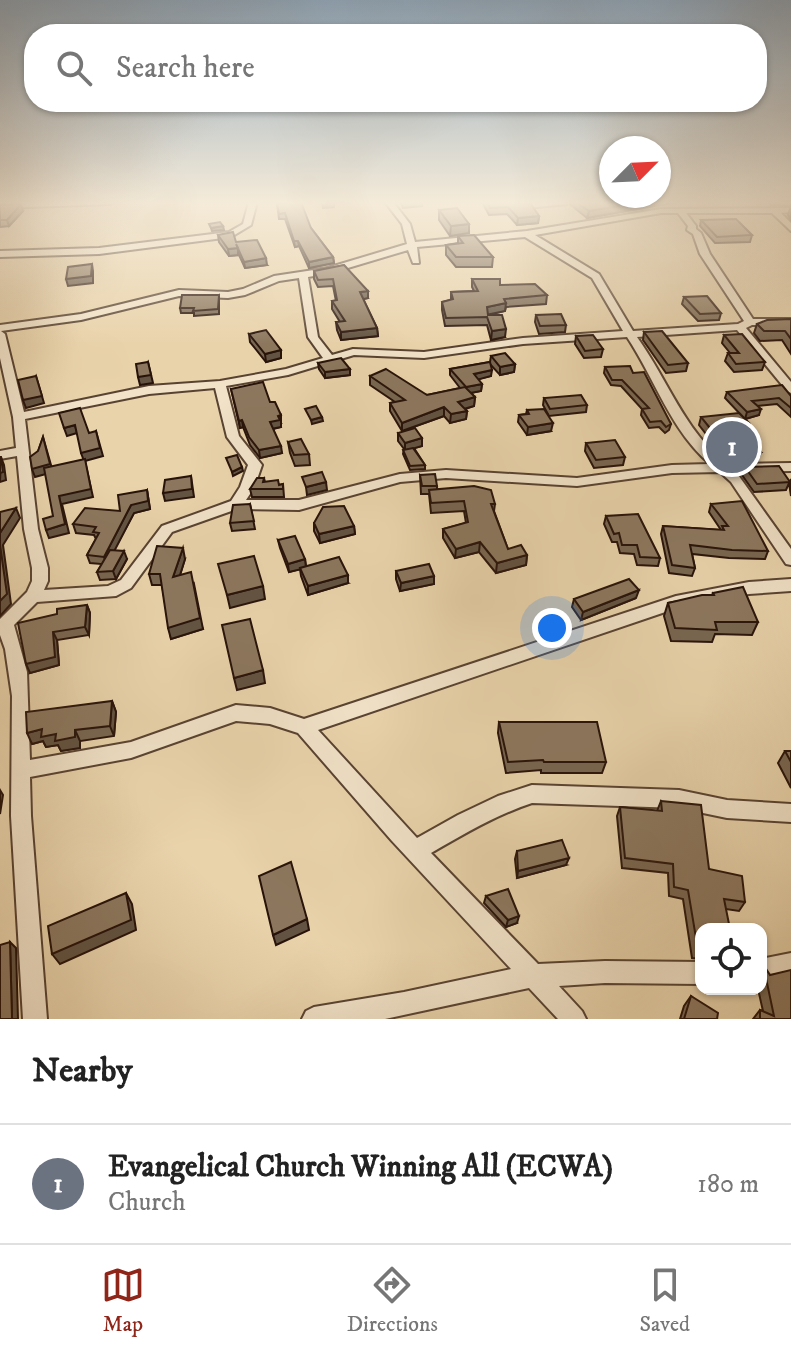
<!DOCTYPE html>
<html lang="en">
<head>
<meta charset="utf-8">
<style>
  :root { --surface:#fff; --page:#f2f2f2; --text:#222; --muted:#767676; --line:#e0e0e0; --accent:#8f2418 }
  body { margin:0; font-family:"IM FELL DW Pica",serif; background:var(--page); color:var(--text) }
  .controls { position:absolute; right:24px; bottom:24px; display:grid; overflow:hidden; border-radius:16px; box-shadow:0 2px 6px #0004 }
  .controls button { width:72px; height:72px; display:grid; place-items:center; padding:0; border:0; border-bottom:2px solid var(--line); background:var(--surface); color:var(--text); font:40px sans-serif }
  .compass { position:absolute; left:599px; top:136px; width:72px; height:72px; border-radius:50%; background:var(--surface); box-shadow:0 2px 6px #0004; rotate:66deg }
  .you { position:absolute; left:552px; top:628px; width:28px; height:28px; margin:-20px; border:6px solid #fff; border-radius:50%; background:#1a73e8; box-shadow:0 0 0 12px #1a73e833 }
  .badge { display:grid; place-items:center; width:52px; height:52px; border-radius:50%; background:var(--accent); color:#fff; font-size:26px; font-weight:700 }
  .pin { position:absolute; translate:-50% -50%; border:4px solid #fff; box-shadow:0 2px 8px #0006 }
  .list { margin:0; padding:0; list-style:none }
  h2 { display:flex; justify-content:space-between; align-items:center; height:104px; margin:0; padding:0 32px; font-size:34px }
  h2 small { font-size:26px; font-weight:400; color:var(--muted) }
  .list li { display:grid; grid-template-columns:52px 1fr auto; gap:24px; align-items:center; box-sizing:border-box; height:120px; padding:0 32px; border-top:2px solid var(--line) }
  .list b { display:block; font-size:30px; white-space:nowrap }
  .list p { margin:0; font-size:26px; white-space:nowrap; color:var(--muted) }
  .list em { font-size:26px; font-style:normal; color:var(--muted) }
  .icon { flex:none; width:44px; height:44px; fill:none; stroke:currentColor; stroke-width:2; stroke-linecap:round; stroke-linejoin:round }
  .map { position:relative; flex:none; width:791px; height:1019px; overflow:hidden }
  .search { position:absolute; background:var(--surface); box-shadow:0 2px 6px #0004; left:24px; right:24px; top:24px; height:88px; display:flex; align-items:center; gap:20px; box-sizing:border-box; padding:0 28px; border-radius:32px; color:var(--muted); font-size:30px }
  .sheet { height:224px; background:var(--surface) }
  nav { display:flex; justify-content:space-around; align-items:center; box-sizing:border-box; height:112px; border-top:2px solid var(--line); background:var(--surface); font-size:22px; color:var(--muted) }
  nav a { display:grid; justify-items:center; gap:4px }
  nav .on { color:var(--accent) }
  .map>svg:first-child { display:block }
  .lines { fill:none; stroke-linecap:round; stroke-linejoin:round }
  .street-casing { stroke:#584332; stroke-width:4 }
  .street { fill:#f1e2c8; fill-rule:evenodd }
  .wall { fill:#786651; stroke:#28130a; stroke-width:2 }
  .shaded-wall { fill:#625342; stroke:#28130a; stroke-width:2 }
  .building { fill:#8c775e; stroke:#28130a; stroke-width:2 }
</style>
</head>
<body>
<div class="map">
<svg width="791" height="1019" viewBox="0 0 791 1019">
  <rect width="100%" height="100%" fill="#e9d3ab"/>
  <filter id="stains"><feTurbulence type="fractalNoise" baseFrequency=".0025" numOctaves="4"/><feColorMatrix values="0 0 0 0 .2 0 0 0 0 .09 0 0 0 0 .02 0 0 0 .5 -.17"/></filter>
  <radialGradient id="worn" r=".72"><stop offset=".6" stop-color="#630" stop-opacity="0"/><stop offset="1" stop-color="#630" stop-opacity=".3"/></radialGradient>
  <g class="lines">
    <defs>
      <g id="street">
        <path d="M50,202H114L110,204L0,208V204Z"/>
        <path d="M249,202H257L251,225L231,237L99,254L0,257V251L99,248L229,232L243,224Z"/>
        <path d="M385,202H393L410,224L415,242L527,231L661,209L791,208V212L781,213L791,223V231L772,213H686L696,226V229L701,233L710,254L753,319H791V325H752L746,328L791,382V393L787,391L737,330L637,337C669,382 683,428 726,464L791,463V471L736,472L791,549V565L786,564L731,482L720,472L672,473L577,486L446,478L400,482L299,510L237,509L172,532L131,588L116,596L37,602L14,625L27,672L30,760L131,742L236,705L270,708L304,719L676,596L749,582L791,579V591L749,594L677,608L318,730L417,838L458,815L498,796L532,785L679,790L727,800L791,804V822L727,818L679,808L532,803C496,815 464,834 431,853L538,964L605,961L701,962V984L605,983L559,986L582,1011L586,1019H558L529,988L385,1019H302L306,1011L314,1007L404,992L511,969L392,841L298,733L270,724L236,721L131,758L30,777L31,816L47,1019H23L11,816L12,696L5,649L0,635V619L27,592L32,581V568L24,529L17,456L0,459V451L16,448L13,417L0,358V325L81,314L179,290L228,292L243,289L274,276L327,268L407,244L402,224ZM661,213H678L688,226L687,230L693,234L700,254L744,321L738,324L633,331L599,274L535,235ZM525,237L592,278L623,331L523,338L424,352L353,349L332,355L318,337L308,277L331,273L408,250L413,263H419L417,247ZM299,278L308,337L323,358L286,369L220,381L149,386L24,412L5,334L1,331L81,320L179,296L228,298L245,295L279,281ZM627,337C655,379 671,431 710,464L672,465L577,478L446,470L400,474L299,500H246L254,488L262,465L239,436L226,386L288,375L354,355L424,358L523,344ZM215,388L227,437L248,465L240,487L231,501L162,526L121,580L108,586L44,590L48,581V568L38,529L25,419L149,394Z"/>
        <path d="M545,202H571L567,204L516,209L512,207L516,205Z"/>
        <path d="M791,953V975L761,981V959Z"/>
      </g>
    </defs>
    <use href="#street" class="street-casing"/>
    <use href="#street" class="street"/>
  </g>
  <g class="wall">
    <path d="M400,202H422V206L403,208Z"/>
    <path d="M482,202H519L516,203L539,216L538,223L517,225L507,214L489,215Z"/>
    <path d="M571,202H677L587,218L571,205Z"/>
    <path d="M768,202H791V206L771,205Z"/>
    <path d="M277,204L311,228L333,257L334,263L309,268L299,246L295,247L285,219H279Z"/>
    <path d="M0,205L23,211L9,226L0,227Z"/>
    <path d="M790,209H791V220L788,215Z"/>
    <path d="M439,210L469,224V233L450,236L439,220Z"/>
    <path d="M701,220L752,235L750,242L715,243L700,226Z"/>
    <path d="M218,235L236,242L267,265L245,268L238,253V255L229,256L219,242Z"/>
    <path d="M458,236L493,257L492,267H456L446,255V245L458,243Z"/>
    <path d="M344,265L368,298L363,299L377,328L378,336L341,340L337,330L336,322H340L332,309V301H336L333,286L318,287L314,279V271Z"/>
    <path d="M472,279L547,295L546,304L506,307L505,311L488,315L505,337L491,340L487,325L445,326L442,310V302L451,300V292L474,291L472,287Z"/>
    <path d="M219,295V314L194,316V313H181L180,308Z"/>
    <path d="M684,297L721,313L719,320L698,321L682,304Z"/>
    <path d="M536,315L566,325L565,332L539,334L535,322Z"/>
    <path d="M791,319V354L782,340L760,341L754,333L757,324Z"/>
    <path d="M644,332L688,363L686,371L666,373L643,340Z"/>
    <path d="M249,334L281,350V358L266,362L250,342Z"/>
    <path d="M724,335L765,362L762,370L734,372L725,361L728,353H730L722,343Z"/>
    <path d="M576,336L603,349L601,357L584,358L575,344Z"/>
    <path d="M491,356L515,364L514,372L500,375L490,364L491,376L478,379L482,384L481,391L471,393L475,397L474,406L465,409L467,411L466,419L450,423L444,416L402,431L390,411V403L395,402L370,385V376L427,395L460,388L450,375V369L490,362Z"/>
    <path d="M318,363L350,375L325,378L319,369Z"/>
    <path d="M605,367L633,373L671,424L669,430L665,433L659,427L649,428L641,415L642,409L621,386L611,385L604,373Z"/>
    <path d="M231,389L270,402L281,423H280L281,427L273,429L282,453L260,458L250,445L243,427L240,428Z"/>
    <path d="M727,392L791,396V417L777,404L758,406L759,415L745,419L749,423L745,431L761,452L758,460L727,461L699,425L701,417H743L725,398Z"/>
    <path d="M544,398L587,405L586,412L549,416L543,405Z"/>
    <path d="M527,410L551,431L527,435L518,422L519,415L526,414Z"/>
    <path d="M398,433L422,438V446L414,448L425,465V469L410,470L403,454L404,449L398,441Z"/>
    <path d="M288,442L309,454L310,465L295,466L290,453Z"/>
    <path d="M586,443L625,457L623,465L594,468L585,451Z"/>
    <path d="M745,467L790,482L791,479V496L789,483L786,490L754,492L742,475Z"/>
    <path d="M420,475L437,486V489L495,504L494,511L508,549L527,555L526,565L496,573L479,552L455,558L443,538V529L466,523L464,511L431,513L429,494H421Z"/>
    <path d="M264,478L265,482L279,485L283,484L284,497H252L250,489Z"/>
    <path d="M147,490L150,509L134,513L114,550L127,559L116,579L100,580L97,572L102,564L90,563L87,555L96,539L94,535L76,533L73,524L120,511Z"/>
    <path d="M250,504L255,529L232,531L230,523Z"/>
    <path d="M711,504L768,551L765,559L729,558L692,554L695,568L692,576L669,573L661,534L663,526L721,530L709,512Z"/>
    <path d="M606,516L660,558L658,566L637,565L634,554L620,553L617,542H612L604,524Z"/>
    <path d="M314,523L354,526L355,534L320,543L314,531Z"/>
    <path d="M278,540L305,559L306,566L348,583L308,595L301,576L300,569L289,572L280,548Z"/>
    <path d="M185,559L180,575L203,629L171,639L162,585H152L149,574Z"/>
    <path d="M396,571L434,576V584L400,591L396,579Z"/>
    <path d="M713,593L758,622L752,635L715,634L712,642L671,641L664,616L668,603L712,595Z"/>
    <path d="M636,598L581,620L572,607L574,599Z"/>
    <path d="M87,605L90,613L89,635L57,640L59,665L30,673L57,614Z"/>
    <path d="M112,701L116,712L114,736L80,741V748L61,751L58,745L46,747L43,741L32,744Z"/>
    <path d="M499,722L606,762L602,773H541V770L506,773L498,733Z"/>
    <path d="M785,751H791V788L778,763Z"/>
    <path d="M661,801L709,869L745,902L739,911L726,909L701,929V959L692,958L683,899L669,896L668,873L622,868L617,816L620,807L657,811Z"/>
    <path d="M517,851L566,865L517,878L515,859Z"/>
    <path d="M486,896L517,923L506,927L484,903Z"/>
    <path d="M763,964L791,1019H753L760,1010L763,1011L758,989H761V966Z"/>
    <path d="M691,996L717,1019H680L684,1006Z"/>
  </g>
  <g class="shaded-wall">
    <path d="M322,202H334V207L323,208Z"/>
    <path d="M641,202H677L587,218L589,211Z"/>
    <path d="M21,204L23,211L9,226L7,220Z"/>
    <path d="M539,216L538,223L517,225L518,218Z"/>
    <path d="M469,224V233L450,236L451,226Z"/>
    <path d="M223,226L224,230L212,231L211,228Z"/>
    <path d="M294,241H298L299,246L295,247Z"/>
    <path d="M238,248V255L229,256L228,249Z"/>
    <path d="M333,257L334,263L309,268V262Z"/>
    <path d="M266,258L267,265L245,268L244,262Z"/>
    <path d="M92,264L93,271V283L68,286L66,279Z"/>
    <path d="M368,291V298L360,300V292Z"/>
    <path d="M506,303L505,311L486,315L487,307Z"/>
    <path d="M377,328L378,336L341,340V332Z"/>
    <path d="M506,329L505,337L491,340L492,331Z"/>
    <path d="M281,350V358L266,362L265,354Z"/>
    <path d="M148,362L153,383L140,385L138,377Z"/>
    <path d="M515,364L514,372L500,375V367Z"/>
    <path d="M350,369V375L325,378V372Z"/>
    <path d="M492,370L491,376L473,381L474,374Z"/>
    <path d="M36,376L44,403L26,408L23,400Z"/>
    <path d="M482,384L481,391L465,394L466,387Z"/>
    <path d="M475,397L474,406L457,411L458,402Z"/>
    <path d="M444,407V416L402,431V423Z"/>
    <path d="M761,409L759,415L745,419L747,412Z"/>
    <path d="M467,411L466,419L450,423L451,414Z"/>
    <path d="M281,415V427L271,429L270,422Z"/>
    <path d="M322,417L323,421L312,424L311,420Z"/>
    <path d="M242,420L243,427L240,428L239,421Z"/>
    <path d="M553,423L551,431L527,435L528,427Z"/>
    <path d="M75,425L77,433L67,436L64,428Z"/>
    <path d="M96,431L103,456L85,461L93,497L62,504L69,533L49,538L46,530L65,524L59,496L84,461L81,453Z"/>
    <path d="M43,437L53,472L35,477L32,469Z"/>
    <path d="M422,438V446L405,451V443Z"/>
    <path d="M281,446L282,453L260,458L259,450Z"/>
    <path d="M1,457L4,465L6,480L0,482Z"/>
    <path d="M242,467L243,471L233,476L232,472Z"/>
    <path d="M191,476L194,497L165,501L163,493Z"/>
    <path d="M326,482L327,490L307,495L306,487Z"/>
    <path d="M147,490L150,509L134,513L107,565L104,557L131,505Z"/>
    <path d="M16,508L20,518L3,545L11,604L0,616V533Z"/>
    <path d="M354,526L355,534L320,543L319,534Z"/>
    <path d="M480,542L479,552L455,558L456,549Z"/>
    <path d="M183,548L185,559L176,588L173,577Z"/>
    <path d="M124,551L127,559L116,579L113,571Z"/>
    <path d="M527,555L526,565L496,573L497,563Z"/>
    <path d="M305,559L306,568L289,572L288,564Z"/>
    <path d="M348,575V583L308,595V586Z"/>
    <path d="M434,576V584L400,591L401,583Z"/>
    <path d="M194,584L203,629L171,639L168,628Z"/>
    <path d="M263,586L265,599L230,608L227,595Z"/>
    <path d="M639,590L636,598L581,620L583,612Z"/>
    <path d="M87,605L90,613L89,635L85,627Z"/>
    <path d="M53,632L57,640L59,665L30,673L26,664Z"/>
    <path d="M263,670L265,683L237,690L234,678Z"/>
    <path d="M112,701L116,712L114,736L110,726Z"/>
    <path d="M42,729L75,730L80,741V748L61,751L58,745L46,747L43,741L32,744L27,733Z"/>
    <path d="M0,790L3,795L0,814Z"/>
    <path d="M569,858L566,865L517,878L518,871Z"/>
    <path d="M126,893L132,904L136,930L60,964L52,954Z"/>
    <path d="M519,916L517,923L506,927L508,920Z"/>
    <path d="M307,919L309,930L276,945L273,935Z"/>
    <path d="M10,942L16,948L18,1019H12Z"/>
  </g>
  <g class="building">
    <path d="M290,202H301L311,228L333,257L309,262L298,241H294L285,213L279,214L277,204Z"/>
    <path d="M487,202H511L531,204L539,216L518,218L508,207L490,208Z"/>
    <path d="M576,202H641L589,211Z"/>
    <path d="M21,204L7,220H0V205Z"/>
    <path d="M457,208L469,224L451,226L439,210Z"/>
    <path d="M736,219L752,235L717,237L701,220Z"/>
    <path d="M220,222L223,226L211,228L209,224Z"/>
    <path d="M233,232L236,242L257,240L266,258L244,262L236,244L238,248L228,249L218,235Z"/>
    <path d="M474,235L493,257H456L446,245L463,243L458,236Z"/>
    <path d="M92,264L91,276L66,279L68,267Z"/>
    <path d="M344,265L368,291L360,292L377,328L341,332L336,322L345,321L332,301L337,300L333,279L318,280L314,271Z"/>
    <path d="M472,279H500V285L535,284L547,295L504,299L506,303L487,307L488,315H502L506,329L492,331L487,317L446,318L442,302L453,299L451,292L478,291Z"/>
    <path d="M182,295H219L218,309L193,311L194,308H180Z"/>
    <path d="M707,296L721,313L700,314L684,297Z"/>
    <path d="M561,314L566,325L540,326L536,315Z"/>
    <path d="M791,319V339L785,331H764L757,324L767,320Z"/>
    <path d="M266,330L281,350L265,354L249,334Z"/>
    <path d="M662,331L688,363L668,365L644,332Z"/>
    <path d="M742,334L765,362L736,364L728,353H739L724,335Z"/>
    <path d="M593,335L603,349L585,351L576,336Z"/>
    <path d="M505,353L515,364L500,367L491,356Z"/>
    <path d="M341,358L350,369L325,372L318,363Z"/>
    <path d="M148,362L151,375L138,377L136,364Z"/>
    <path d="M490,362L492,370L474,374L482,384L466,387L450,369Z"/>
    <path d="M630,366L633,373L644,372L671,424L666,427L661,421L650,422L642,409L649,408L622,380H612L605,367Z"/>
    <path d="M386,369L427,395L465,387L475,397L458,402L467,411L451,414L444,407L402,423L390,403L405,400L370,376Z"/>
    <path d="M36,376L42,396L23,400L18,380Z"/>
    <path d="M263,382L270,402H275L281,415L278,416L280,420L270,422L281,446L259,450L249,437L242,420L239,421L231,389Z"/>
    <path d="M782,385L791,396V408L779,398L752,401L761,409L747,412L727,392Z"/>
    <path d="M581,395L587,405L550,409L544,398Z"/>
    <path d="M316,406L322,417L311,420L305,409Z"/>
    <path d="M80,408L89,433L96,431L100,448L81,453L75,425L64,428L59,413Z"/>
    <path d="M544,409L553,423L528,427L519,415L529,414L527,410Z"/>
    <path d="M739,413L749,423L738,424L756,443L753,444L761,452L730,453L701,417Z"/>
    <path d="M415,428L422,438L405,443L398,433Z"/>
    <path d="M43,437L50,464L32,469L30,457L38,451Z"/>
    <path d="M301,439L309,454L294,455L288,442Z"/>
    <path d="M615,440L625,457L596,460L586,443Z"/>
    <path d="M413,448L425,465L410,466L403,450Z"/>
    <path d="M237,455L242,467L232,472L226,458Z"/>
    <path d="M0,457H1L3,472L0,473Z"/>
    <path d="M85,459L91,489L59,496L65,524L46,530L43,519L53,516L44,468Z"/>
    <path d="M779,466L790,482L757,484L745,467Z"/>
    <path d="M322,472L326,482L306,487L302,477Z"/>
    <path d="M435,474L437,486H422L420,475Z"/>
    <path d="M191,476L192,489L163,493L165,480Z"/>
    <path d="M257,478H264L263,482L278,480L279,485L283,484V489H250Z"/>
    <path d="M474,486L491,490L495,504H491L508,549L521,545L527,555L497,563L480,542L456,549L443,529L468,522L464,501L431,503L429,490Z"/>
    <path d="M147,490L148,501L131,505L104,557L87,555L99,533L93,532L96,527L73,524L85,508L120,511L118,495Z"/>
    <path d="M742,501L768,551L732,550L690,545L695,568L672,565L663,526L724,530L722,526H728L711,504Z"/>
    <path d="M250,504L254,521L230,523L233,505Z"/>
    <path d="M344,506L354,526L319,534L314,523L323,507Z"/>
    <path d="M16,508L0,533V512Z"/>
    <path d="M638,514L660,558L640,557L637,545H622L619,533L614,534L606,516Z"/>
    <path d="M295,536L305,559L288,564L278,540Z"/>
    <path d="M0,545L7,594L0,601Z"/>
    <path d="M157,546L183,548L173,577L191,572L200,618L168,628L160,574H149Z"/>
    <path d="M110,550L124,551L113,571L97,572Z"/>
    <path d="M254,556L263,586L227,595L218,564Z"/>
    <path d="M339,557L348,575L308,586L300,568Z"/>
    <path d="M429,564L434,576L401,583L396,571Z"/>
    <path d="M629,579L639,590L583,612L574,599Z"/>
    <path d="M743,587L758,622H715L717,630L675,628L668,603L702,595H714L713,593Z"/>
    <path d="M87,605L85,627L53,632L55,657L26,664L18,623L57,614V609Z"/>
    <path d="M250,619L263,670L234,678L222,625Z"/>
    <path d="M112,701L110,726L75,730V737L55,741L56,734L41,737L42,729L27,733L26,712Z"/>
    <path d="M499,722H597L606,762H544L543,760L508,762Z"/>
    <path d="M785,751H791V762Z"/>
    <path d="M661,801L701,805L709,869L742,876L745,902L724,899L730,929H701V950H698L688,890L674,887L673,864L625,858L620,807L662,811Z"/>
    <path d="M562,840L569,858L518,871L517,851Z"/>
    <path d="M291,862L307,919L273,935L259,876Z"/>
    <path d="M508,889L519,916L508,920L486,896Z"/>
    <path d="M126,893L131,920L52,954L48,926Z"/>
    <path d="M10,942L12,1019H0V945Z"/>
    <path d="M763,964L770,975L791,970V1019H760V1010L774,1016Z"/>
    <path d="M691,996L718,1013L717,1019H684Z"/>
  </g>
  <linearGradient id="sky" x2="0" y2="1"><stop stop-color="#8ea6ba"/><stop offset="0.59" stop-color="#f5ebd9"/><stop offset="1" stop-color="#f5ebd9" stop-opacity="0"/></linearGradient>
  <rect width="791" height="344" fill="url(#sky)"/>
  <rect width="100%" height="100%" filter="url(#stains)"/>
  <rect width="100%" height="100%" fill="url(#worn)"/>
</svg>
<div class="controls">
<button><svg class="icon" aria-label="locate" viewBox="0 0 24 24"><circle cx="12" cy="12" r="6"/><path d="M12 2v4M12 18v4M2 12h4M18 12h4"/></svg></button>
</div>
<svg class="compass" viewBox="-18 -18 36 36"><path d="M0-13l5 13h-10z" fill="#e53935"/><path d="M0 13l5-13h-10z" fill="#767676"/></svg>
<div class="you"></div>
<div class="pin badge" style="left:732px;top:447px;background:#6b7280">1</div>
<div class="search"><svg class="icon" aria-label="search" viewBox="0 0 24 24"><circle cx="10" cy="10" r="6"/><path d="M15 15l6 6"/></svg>Search here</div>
</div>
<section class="sheet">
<h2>Nearby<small></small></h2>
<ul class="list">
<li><span class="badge" style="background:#6b7280">1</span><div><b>Evangelical Church Winning All (ECWA)</b><p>Church</p></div><em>180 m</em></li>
</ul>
</section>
<nav>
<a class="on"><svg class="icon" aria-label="map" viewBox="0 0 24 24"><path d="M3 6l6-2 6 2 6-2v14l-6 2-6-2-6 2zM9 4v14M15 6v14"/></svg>Map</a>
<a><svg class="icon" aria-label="directions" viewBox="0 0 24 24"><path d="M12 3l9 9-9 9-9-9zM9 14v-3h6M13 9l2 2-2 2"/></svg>Directions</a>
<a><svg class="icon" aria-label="saved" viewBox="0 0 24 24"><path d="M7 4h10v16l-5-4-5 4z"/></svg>Saved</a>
</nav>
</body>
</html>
